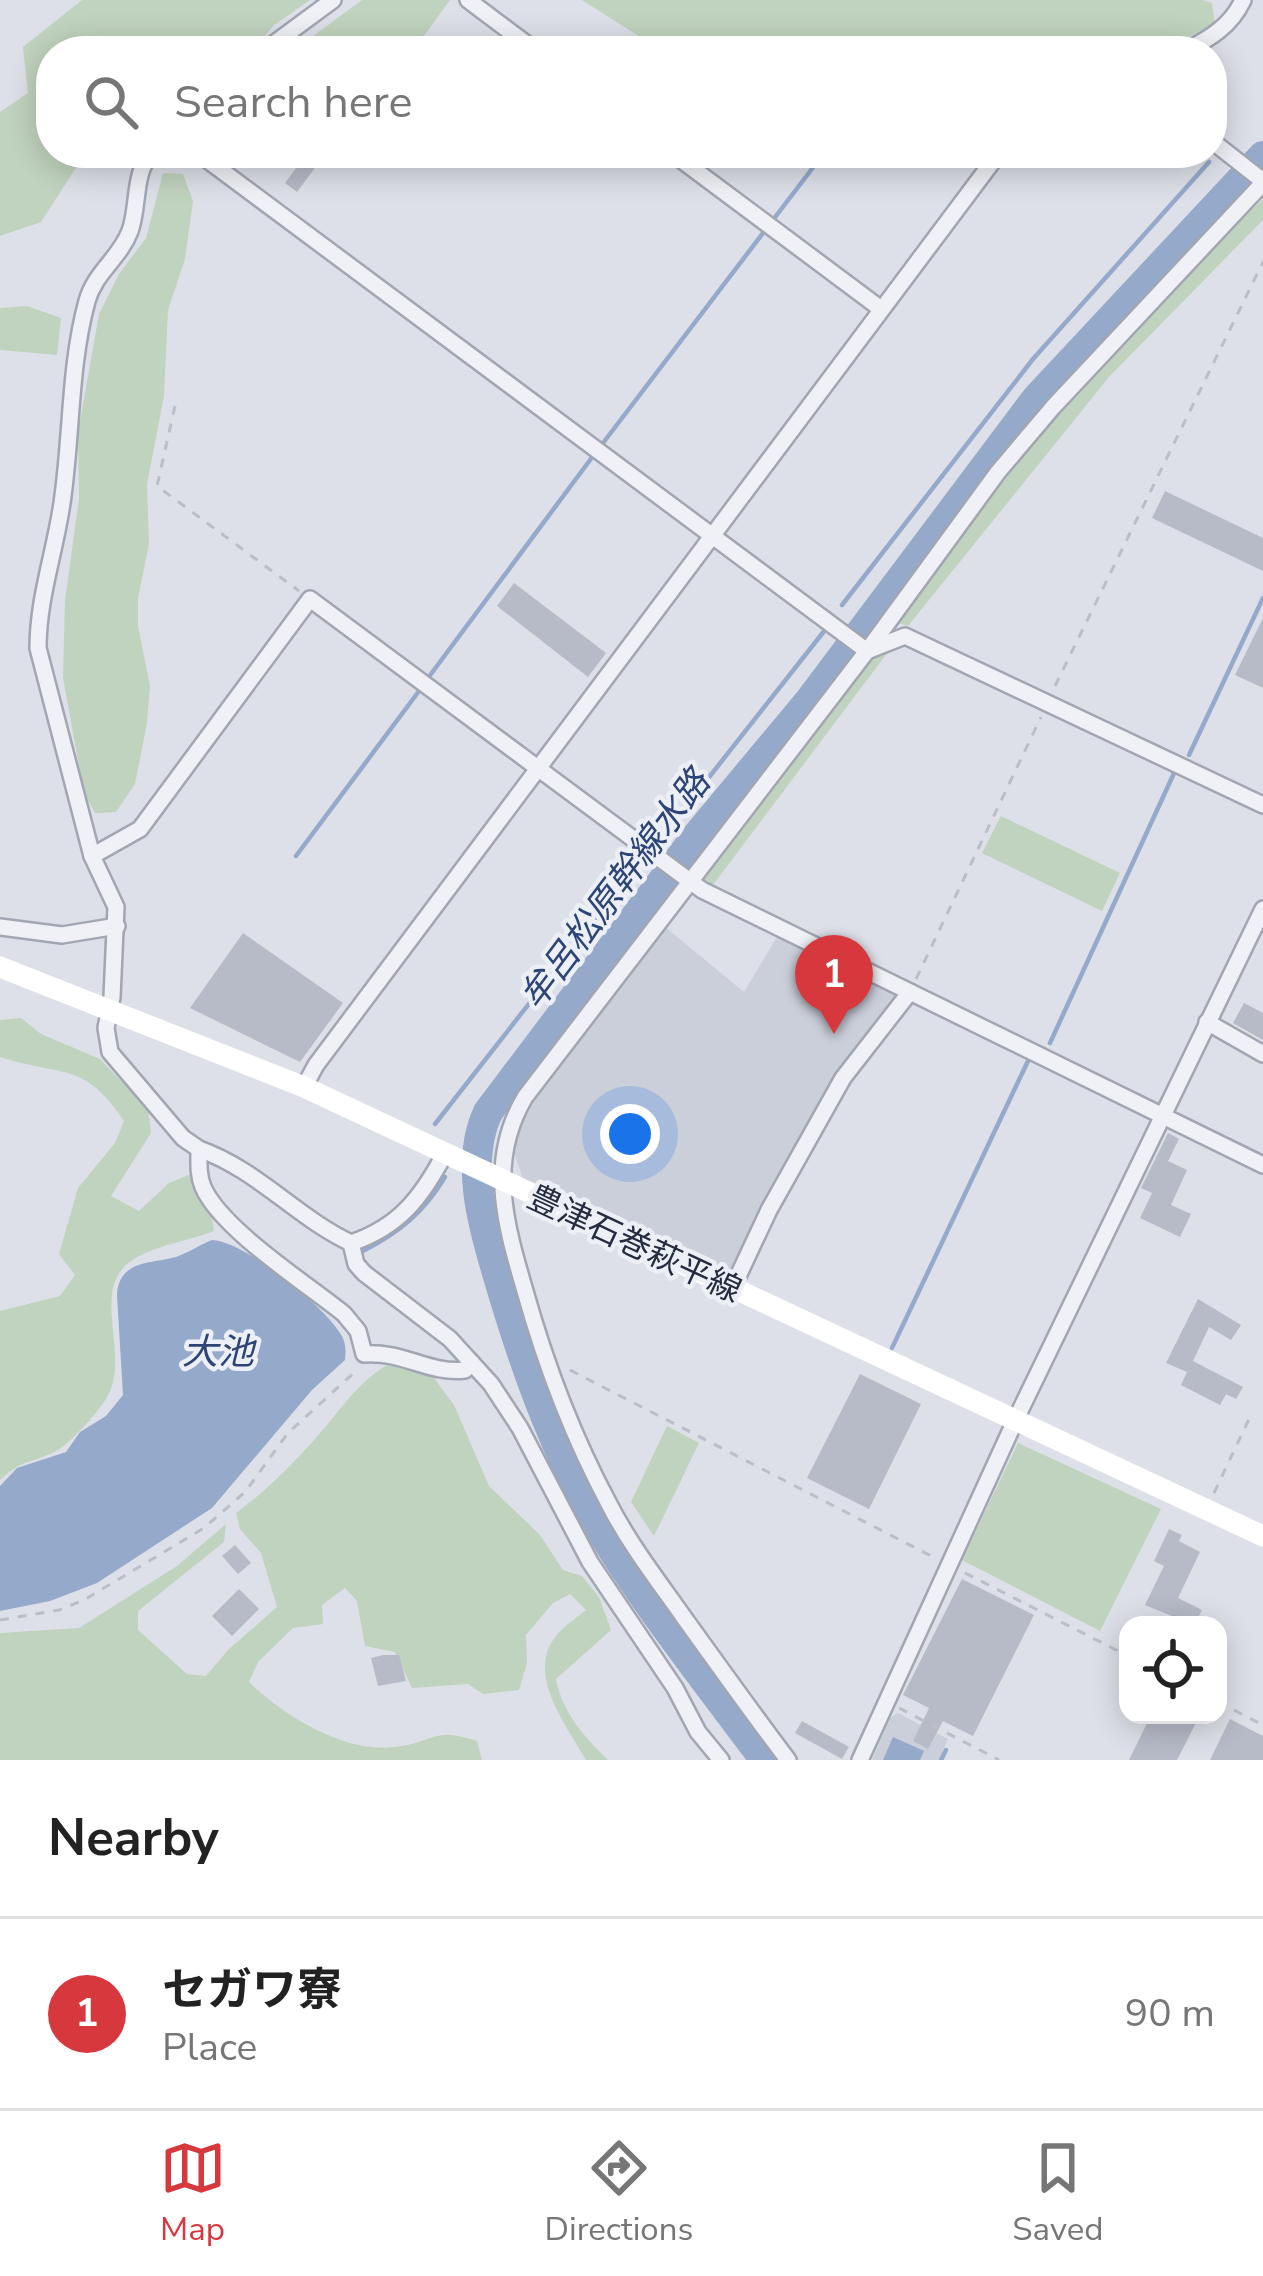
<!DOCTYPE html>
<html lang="en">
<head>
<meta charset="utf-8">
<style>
  :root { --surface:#fff; --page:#f6f6f6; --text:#222; --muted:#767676; --line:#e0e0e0; --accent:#d7383d }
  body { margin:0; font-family:"Nunito Sans","Noto Sans JP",sans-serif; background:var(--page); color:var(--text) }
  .controls { position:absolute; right:36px; bottom:36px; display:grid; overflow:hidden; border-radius:24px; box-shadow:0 6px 30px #0003 }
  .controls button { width:108px; height:108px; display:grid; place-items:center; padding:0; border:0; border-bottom:3px solid var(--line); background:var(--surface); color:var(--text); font:60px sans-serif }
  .you { position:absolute; left:630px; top:1134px; width:42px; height:42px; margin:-30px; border:9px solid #fff; border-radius:50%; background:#1a73e8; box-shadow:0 0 0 18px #1a73e833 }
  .badge { display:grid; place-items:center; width:78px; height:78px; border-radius:50%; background:var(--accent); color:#fff; font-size:39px; font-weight:700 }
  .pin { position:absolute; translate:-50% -99px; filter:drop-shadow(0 3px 6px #0008) }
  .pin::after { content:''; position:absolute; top:63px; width:42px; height:36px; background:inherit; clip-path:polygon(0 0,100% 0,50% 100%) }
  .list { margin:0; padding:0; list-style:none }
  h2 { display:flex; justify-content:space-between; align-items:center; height:156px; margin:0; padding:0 48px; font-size:51px }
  h2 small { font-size:39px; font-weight:400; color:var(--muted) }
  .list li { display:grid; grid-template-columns:78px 1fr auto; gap:36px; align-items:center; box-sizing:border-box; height:192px; padding:0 48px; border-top:3px solid var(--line) }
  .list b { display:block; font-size:45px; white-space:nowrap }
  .list p { margin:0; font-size:39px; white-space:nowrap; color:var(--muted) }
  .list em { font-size:39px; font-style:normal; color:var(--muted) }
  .icon { flex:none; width:66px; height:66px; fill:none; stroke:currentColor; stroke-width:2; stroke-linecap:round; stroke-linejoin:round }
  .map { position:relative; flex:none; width:1263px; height:1760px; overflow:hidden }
  .search { position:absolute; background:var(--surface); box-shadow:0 6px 30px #0003; left:36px; right:36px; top:36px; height:132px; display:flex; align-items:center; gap:30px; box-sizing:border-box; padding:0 42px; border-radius:48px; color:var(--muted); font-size:45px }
  .sheet { height:348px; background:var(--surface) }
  nav { display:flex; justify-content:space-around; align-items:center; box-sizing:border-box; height:168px; border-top:3px solid var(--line); background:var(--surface); font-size:33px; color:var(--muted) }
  nav a { display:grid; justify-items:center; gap:6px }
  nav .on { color:var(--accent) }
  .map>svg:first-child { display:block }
  .built { fill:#cbcfda }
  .green { fill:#c0d3be }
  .water { fill:#95a9cb }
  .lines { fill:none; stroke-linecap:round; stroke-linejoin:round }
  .stream { stroke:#95a9cb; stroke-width:4.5 }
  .river { stroke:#95a9cb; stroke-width:30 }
  .building { fill:#b7bbc8 }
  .street-casing { stroke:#a2a6b2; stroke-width:20 }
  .path { stroke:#bbbec7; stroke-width:3; stroke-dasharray:9 9; stroke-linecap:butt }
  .street { stroke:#f0f1f6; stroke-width:15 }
  .secondary { stroke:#fff; stroke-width:21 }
  .labels { text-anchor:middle; stroke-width:9; stroke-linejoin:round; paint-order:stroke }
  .street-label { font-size:33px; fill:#252c40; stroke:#eceff6 }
  .water-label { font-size:36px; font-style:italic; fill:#2d4576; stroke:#eceff6 }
</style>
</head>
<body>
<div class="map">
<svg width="1263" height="1760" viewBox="0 0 1263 1760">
  <rect width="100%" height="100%" fill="#dde0e8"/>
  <g class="built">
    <path d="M664,926L744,992L778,935L899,994L733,1276L523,1179L511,1144L542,1087Z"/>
    <path d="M898,1713L948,1739L939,1760H872L890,1718Z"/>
  </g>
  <g class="green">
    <path d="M82,0H310L274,25L252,51H51V153H93L81,160L41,222L0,236V112L28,93L23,47Z"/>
    <path d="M362,0H450L413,51H310L301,45Z"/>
    <path d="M582,0H1202L1212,3L1215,24L1160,51H662Z"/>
    <path d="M163,173L183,174L193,201L185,259L168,310L164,396L147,484L149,544L138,598V626L150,686L147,723L135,784L116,812L95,813L84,793L63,678L65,600L79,499L78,433L99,314L119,274L146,238Z"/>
    <path d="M1263,199V220L1109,377L908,626L898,623L897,618L1053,418L1179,280Z"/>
    <path d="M27,306L61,318L57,355L0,350V308Z"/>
    <path d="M903,643L888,652L713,885L705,880L704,874L869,657Z"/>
    <path d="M1001,816L1120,873L1102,911L982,853Z"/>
    <path d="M21,1018L41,1034L100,1059L148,1109L151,1133L111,1196L139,1211L169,1183L191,1174L212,1217L214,1231C189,1241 156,1245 134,1259C87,1287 132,1355 107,1397C100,1410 69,1445 56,1451C29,1465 24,1458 0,1480V1311L60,1296L75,1275L59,1254L78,1188L115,1143L124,1121C84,1060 61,1077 0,1057V1020Z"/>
    <path d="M389,1364L434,1378L454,1405L489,1486L540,1535L563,1570L582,1576L599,1597L611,1630L556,1679C562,1712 585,1738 608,1760H586C567,1726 525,1674 556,1636C564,1626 576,1618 586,1610L570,1594L553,1603L526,1635L527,1663L519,1690L483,1694L468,1684L412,1688L395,1652L365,1646L357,1601L345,1588L322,1605L323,1624L293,1628L258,1662L249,1682C284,1716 344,1753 394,1747C434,1743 432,1726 477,1741L482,1760H0V1633L79,1628L177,1566L226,1524L224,1542L138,1611V1630L187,1674L206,1676L228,1650L277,1607L261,1553L240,1529L236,1513C270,1488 300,1457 327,1425C347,1401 361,1380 389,1364Z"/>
    <path d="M667,1426L699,1443L654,1536L631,1502Z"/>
    <path d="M1018,1443L1161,1509L1100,1631L962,1560Z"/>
  </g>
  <g class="water">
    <path d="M212,1240C244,1241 323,1305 340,1333C346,1342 346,1350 345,1360L312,1390L212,1508L97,1583L50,1601L0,1611V1486L17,1468L66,1452L80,1432L106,1416L123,1395L117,1295C119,1260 150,1264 176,1257C188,1253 199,1245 212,1240Z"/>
    <path d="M893,1737L924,1751L920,1760H883Z"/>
  </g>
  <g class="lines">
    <g class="stream">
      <path d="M600,447L824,153"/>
      <path d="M842,605L1033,359L1209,162"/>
      <path d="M428,678L593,456"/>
      <path d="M1189,755L1263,598"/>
      <path d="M658,842L825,630"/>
      <path d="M296,856L422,687"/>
      <path d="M1050,1043L1175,771"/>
      <path d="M435,1124L639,863"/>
      <path d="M363,1251C400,1232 423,1213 445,1177"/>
      <path d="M892,1348L1028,1061"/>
      <path d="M941,1760L946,1750"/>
    </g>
    <path class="river" d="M765,1760C714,1692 660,1623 614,1552C559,1466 525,1369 497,1273C482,1223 465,1161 488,1112L695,838L810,700L1036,399L1263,156"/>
  </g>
  <g class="building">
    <path d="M307,153H326L297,192L285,183Z"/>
    <path d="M1165,491L1263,538V571L1152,518Z"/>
    <path d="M514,583L606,653L588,677L497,606Z"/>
    <path d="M1263,618V688L1235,675Z"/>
    <path d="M243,933L343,1003L300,1062L190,1008Z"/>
    <path d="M1244,1003L1263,1013V1040L1233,1023Z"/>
    <path d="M1168,1133L1179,1139L1168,1161L1187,1170L1171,1205L1191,1214L1180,1237L1140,1218L1152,1193L1141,1188Z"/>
    <path d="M1198,1299L1241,1325L1231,1340L1209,1327L1193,1361L1243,1387L1236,1399L1226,1394L1220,1405L1181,1385L1187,1372L1166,1363Z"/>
    <path d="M860,1374L921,1404L869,1509L807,1478Z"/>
    <path d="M1169,1529L1182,1535L1179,1541L1200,1552L1178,1598L1202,1610L1194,1625L1145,1605L1164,1566L1154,1561Z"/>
    <path d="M235,1545L251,1563L238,1574L222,1556Z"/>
    <path d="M962,1579L1034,1615L973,1736L943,1721L928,1749L913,1741L929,1708L903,1695Z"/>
    <path d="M239,1589L259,1609L232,1636L212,1616Z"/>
    <path d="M383,1655H399L406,1681L378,1686L371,1658Z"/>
    <path d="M1151,1715H1200L1177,1760H1129Z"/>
    <path d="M1230,1719L1263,1736V1760H1210Z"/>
    <path d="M802,1721L849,1747L842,1759L795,1733Z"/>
  </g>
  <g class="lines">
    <defs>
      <g id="street">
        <path d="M468,0L536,51"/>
        <path d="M264,51L333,0"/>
        <path d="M1186,51C1210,38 1231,26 1243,0"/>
        <path d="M1212,141L1263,181"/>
        <path d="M152,153C133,171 139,207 130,231C120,258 95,272 87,301C69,367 72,436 62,503C55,552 38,598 38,648L92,856L116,907L112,997L106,1028L110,1052L183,1138L199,1149C199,1163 198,1175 203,1187C221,1229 307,1284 344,1314L358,1331L364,1354C404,1351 428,1374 465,1370L472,1363"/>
        <path d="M198,153L867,651L905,636L1263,805"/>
        <path d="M672,153L881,309"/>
        <path d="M92,856L140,829L310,599L702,890L1263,1165"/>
        <path d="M0,927L62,935L117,926"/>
        <path d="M1207,1022L1263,1054"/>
        <path d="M304,1087L316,1065L999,153"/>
        <path d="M199,1149C258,1170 296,1217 351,1243C399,1227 422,1197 445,1153"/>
        <path d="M351,1243L356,1264L364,1273L450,1339L491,1384L520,1428L590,1562L675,1688L698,1732L721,1760"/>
        <path d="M732,1289L769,1210L843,1078L910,992"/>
        <path d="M788,1760C753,1714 719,1666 685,1619C659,1582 630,1545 609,1504C572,1435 546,1366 525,1291C505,1223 487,1161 525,1097L867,651L998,472L1053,407L1263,183"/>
        <path d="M860,1760L1015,1421L1263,909"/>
      </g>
    </defs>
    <use href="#street" class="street-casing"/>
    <g class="path">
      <path d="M175,406L157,486L299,591"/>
      <path d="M1055,686L1263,262"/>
      <path d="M916,979L1041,717"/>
      <path d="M570,1370L935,1558"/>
      <path d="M1214,1493L1249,1419"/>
      <path d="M965,1573L1128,1656"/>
      <path d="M0,1620L59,1610L84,1600L204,1528L245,1492L288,1433L357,1370"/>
      <path d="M1218,1702L1263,1725"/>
      <path d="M899,1708L999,1760"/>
    </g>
    <use href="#street" class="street"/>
    <path class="secondary" d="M0,967L304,1087L1263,1536"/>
  </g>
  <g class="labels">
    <g class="street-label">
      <text transform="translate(635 1243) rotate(25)" y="12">豊津石巻萩平線</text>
    </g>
    <g class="water-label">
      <text transform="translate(614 889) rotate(-53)" y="13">牟呂松原幹線水路</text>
      <text x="218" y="1364">大池</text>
    </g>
  </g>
</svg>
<div class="controls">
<button><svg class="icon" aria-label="locate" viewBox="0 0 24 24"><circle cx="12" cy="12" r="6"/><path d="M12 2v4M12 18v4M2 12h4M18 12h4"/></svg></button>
</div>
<div class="you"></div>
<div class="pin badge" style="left:834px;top:1034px">1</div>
<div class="search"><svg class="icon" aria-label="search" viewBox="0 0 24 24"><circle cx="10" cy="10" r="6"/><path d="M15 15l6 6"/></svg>Search here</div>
</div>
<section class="sheet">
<h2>Nearby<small></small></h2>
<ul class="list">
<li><span class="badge">1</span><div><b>セガワ寮</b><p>Place</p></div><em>90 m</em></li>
</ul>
</section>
<nav>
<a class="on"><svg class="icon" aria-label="map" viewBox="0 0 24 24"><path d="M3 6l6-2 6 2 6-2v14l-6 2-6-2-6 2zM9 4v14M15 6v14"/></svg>Map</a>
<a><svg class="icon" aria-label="directions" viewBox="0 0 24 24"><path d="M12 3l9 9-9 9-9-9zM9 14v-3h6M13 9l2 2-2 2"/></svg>Directions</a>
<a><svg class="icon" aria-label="saved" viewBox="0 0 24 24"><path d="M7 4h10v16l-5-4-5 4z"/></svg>Saved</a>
</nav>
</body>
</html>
